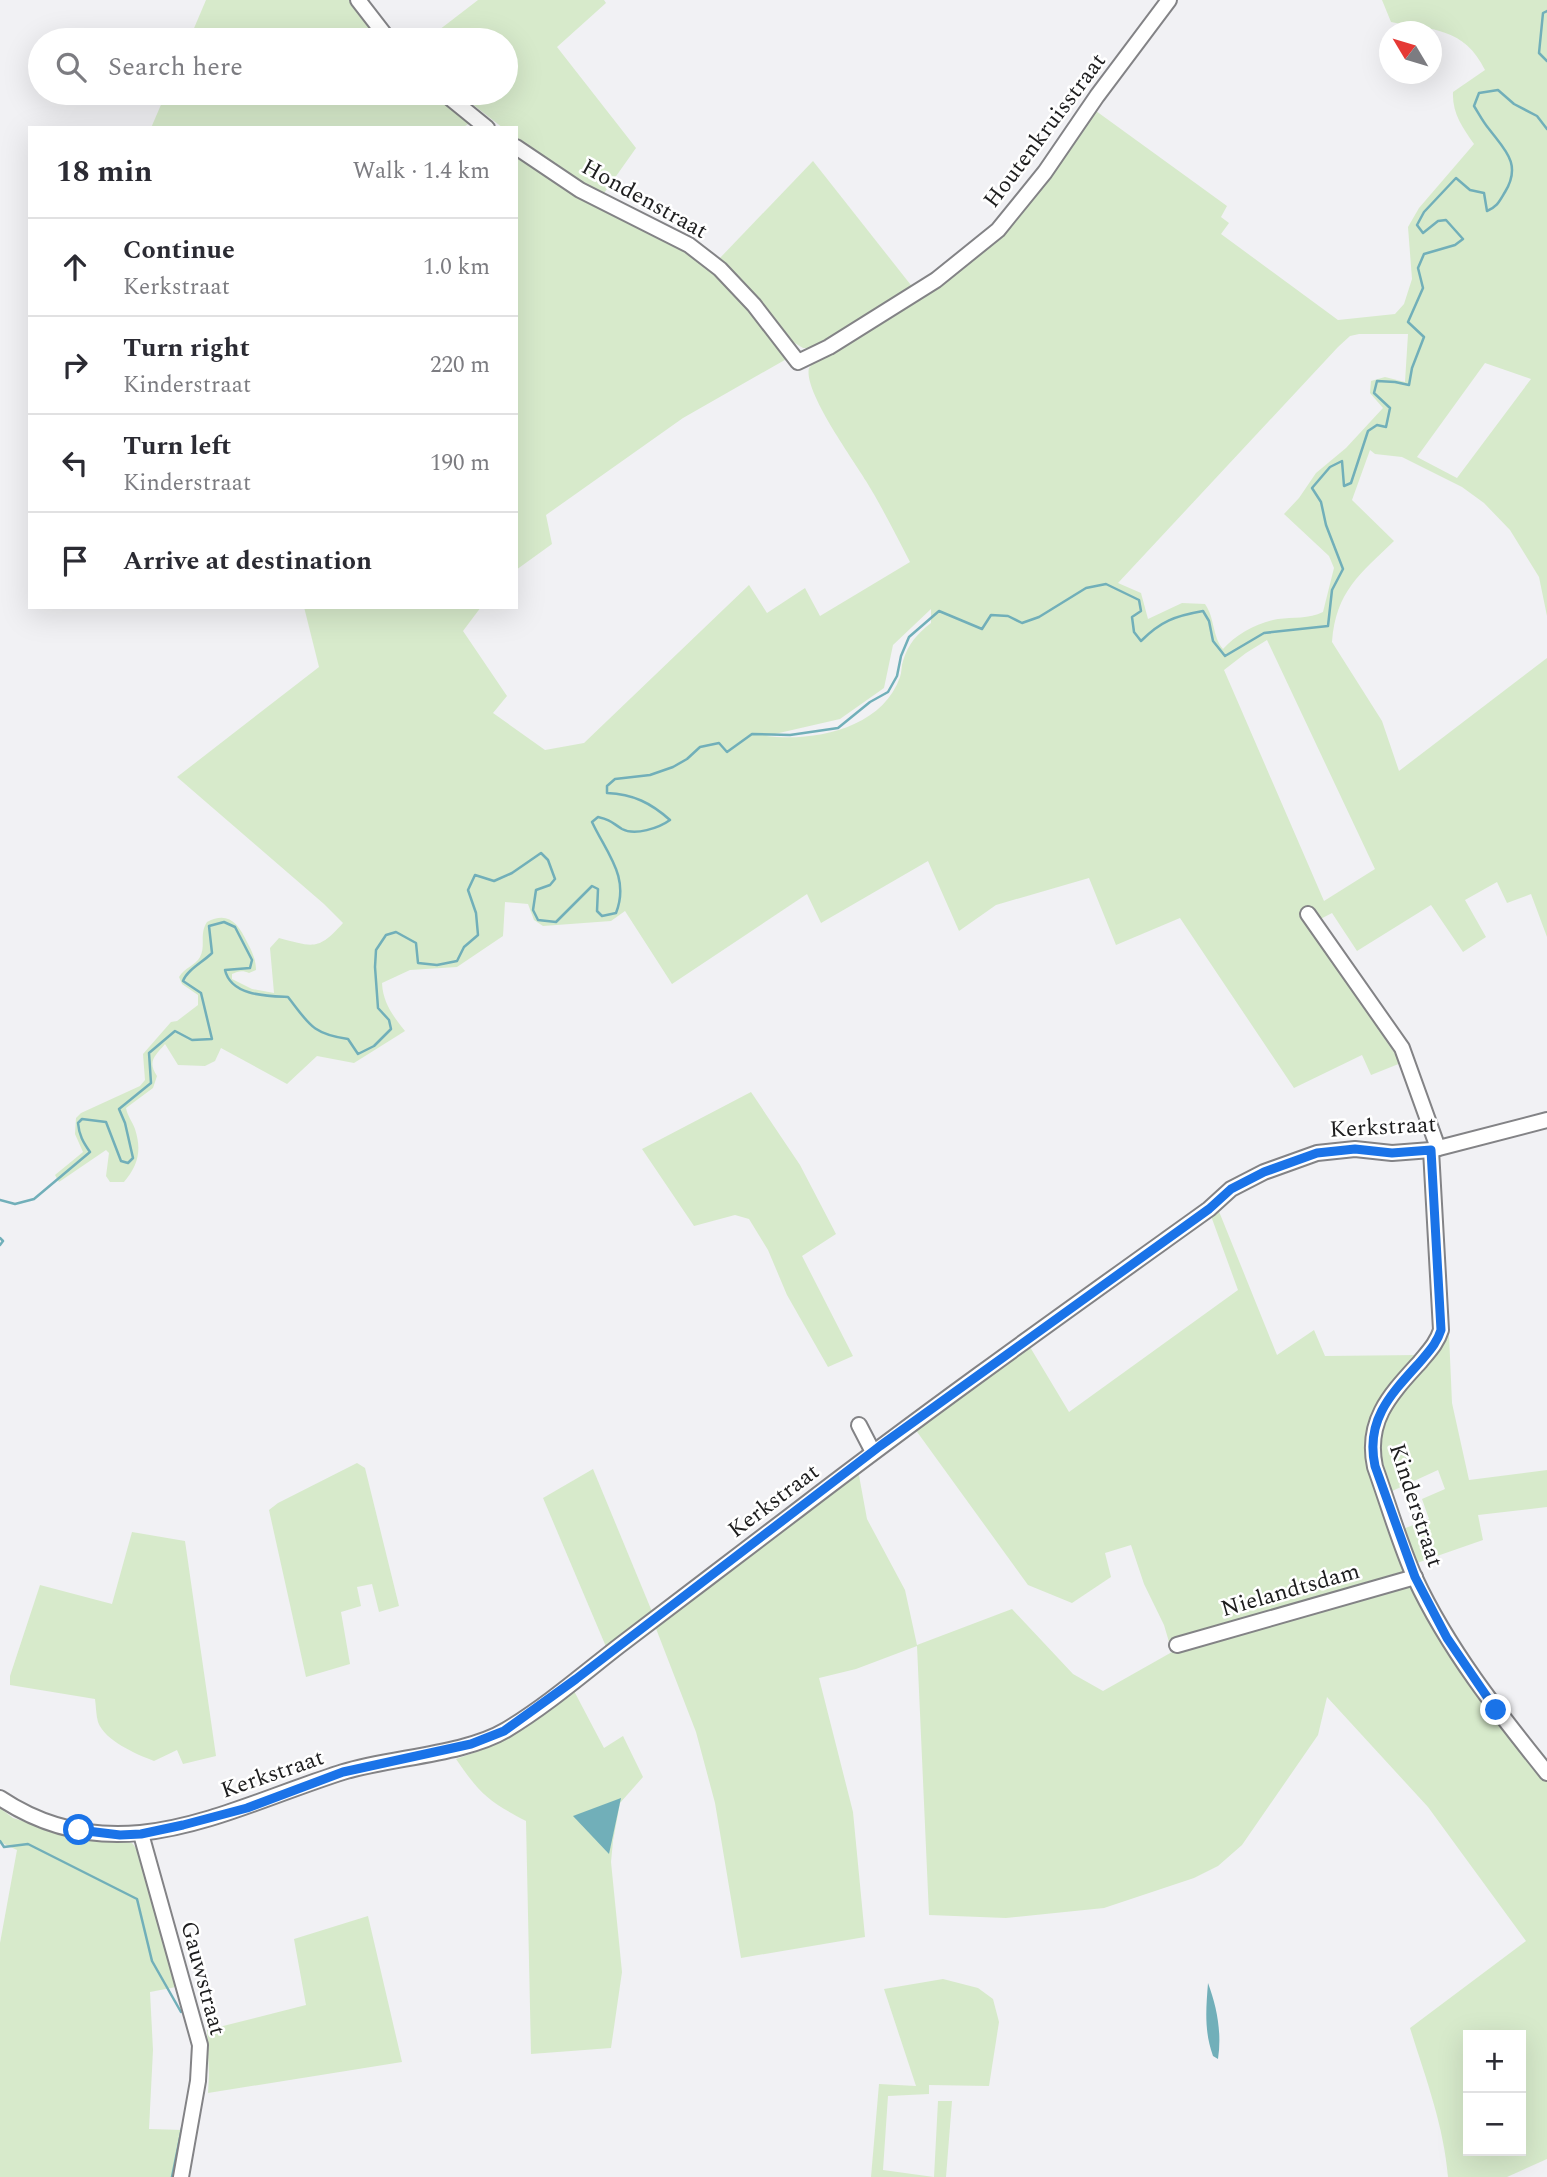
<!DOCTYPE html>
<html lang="en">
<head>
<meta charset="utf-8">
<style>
  :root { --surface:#fff; --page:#f2f2f3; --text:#2b2b33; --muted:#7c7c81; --line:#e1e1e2 }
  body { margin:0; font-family:Spectral,serif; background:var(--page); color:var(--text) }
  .controls { position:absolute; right:21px; bottom:21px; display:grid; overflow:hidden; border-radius:0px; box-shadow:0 7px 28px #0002 }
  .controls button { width:63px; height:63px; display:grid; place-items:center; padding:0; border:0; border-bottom:2px solid var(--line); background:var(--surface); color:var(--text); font:35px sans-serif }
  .compass { position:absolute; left:1379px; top:21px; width:63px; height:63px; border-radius:50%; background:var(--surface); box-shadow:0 7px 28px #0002; rotate:308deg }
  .stop { position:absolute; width:21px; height:21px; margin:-16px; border:5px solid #1a73e8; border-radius:50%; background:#fff }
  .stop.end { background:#1a73e8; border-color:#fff; box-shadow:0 2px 7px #0008 }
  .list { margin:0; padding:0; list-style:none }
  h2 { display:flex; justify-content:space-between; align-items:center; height:91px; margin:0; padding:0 28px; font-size:30px }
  h2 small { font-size:23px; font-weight:400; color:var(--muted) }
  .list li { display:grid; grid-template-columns:46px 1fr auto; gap:21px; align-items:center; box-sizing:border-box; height:98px; padding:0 28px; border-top:2px solid var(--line) }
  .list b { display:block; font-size:26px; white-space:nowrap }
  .list p { margin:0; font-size:23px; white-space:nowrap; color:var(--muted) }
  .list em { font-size:23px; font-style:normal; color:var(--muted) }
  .icon { flex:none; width:38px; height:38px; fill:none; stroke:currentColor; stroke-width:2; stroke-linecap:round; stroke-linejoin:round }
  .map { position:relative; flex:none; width:1547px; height:2177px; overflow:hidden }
  .search { position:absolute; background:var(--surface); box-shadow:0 7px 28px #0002; left:28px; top:28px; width:490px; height:77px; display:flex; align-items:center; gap:18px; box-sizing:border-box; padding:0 24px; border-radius:38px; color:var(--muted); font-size:26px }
  .panel { position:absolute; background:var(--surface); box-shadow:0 7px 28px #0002; left:28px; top:126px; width:490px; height:483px; border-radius:0px }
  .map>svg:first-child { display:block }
  .green { fill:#d7eacb; fill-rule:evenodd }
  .water { fill:#71afb9 }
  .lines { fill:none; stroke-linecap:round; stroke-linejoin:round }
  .stream { stroke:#71afb9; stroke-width:2.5 }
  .minor-casing { stroke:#838386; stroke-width:18 }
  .minor { stroke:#fff; stroke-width:14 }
  .route { stroke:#1a73e8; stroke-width:9 }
  .labels { text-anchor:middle; stroke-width:5; stroke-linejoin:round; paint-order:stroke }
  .street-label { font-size:23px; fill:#1d1d1e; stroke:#fff }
</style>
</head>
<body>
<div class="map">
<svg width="1547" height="2177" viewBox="0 0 1547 2177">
  <rect width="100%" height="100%" fill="#f1f1f4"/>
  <g class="green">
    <path d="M206,0H350L381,40H189Z"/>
    <path d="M478,0H604L606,3L557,47L636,148L602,196L516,137V128H503L458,93H506V40H426Z"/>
    <path d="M1382,0H1547V616L1539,577L1510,530L1484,503L1462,487L1402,457L1375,454L1370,450L1352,500L1394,541C1360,574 1336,591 1332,642L1382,721L1399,771L1547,658V937L1531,894L1507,903L1497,882L1465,900L1486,937L1463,952L1431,905L1357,951L1332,913L1309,925L1401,1063L1371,1075L1362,1055L1294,1088L1180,918L1116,945L1089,878L996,905L959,931L928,861L821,923L807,894L672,984L625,911L611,921L543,926L534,920L528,904L505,902L503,936L457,967L410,970L382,983C383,1003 393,1016 405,1031L354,1063L317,1056L287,1084L221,1048L215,1061L205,1066L178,1065L165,1044C155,1056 147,1061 157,1076L153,1088L126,1108C127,1115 132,1121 135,1129C142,1151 138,1165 124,1182H110L106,1176L109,1153L106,1150L59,1182L55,1175L83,1152L75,1134L76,1118L81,1113L140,1086L145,1080L143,1054L171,1022L177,1021L198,1005V995L182,984L179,977C184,968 196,965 200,957C206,946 199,934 207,922C228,911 238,923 247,942C252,951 256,960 256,970L249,973C243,970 238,971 232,974V979L252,989L274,993L270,948L279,938C314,947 318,951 343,923L324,904L177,777L319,667L304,607H481L463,631L507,696L493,713L545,750L584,743L749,585L767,613L805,588L820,616L910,562C896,535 882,507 866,481C853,459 803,391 809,368L815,361L1000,236L1042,188L1096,111L1227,206L1221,217L1229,223L1221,234L1338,320L1395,314L1404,304L1412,279L1408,227L1419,208L1474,144C1462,127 1452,113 1453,92L1485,70C1464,27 1432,30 1391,22ZM1359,334H1408L1405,382L1385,377L1371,381L1370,393L1383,408L1346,448L1316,473L1299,498L1284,514L1329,556L1334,568L1323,612C1309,619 1293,617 1278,619C1258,622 1236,634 1223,649C1212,636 1215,618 1205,604L1182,603L1148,619L1141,593L1118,583L1338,347L1350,336ZM1485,363L1531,379L1457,478L1417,457ZM931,609V623C917,634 908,644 903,661C901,666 902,672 900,677C882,729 813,742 766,736L840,719L884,688L893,645ZM1267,640L1375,869L1324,901L1224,670L1246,653Z"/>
    <path d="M166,93H436L473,121L462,128H151Z"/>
    <path d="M516,152C540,169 565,190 591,204C622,220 659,227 688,248C727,278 759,319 790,357L683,418L546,515L552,544L516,570Z"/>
    <path d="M813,161L914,289L812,348H803L793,342L719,259Z"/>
    <path d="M751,1092L800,1165L836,1234L802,1256L853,1356L828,1367L787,1295L768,1250L749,1219L735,1215L694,1226L642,1149Z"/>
    <path d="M1218,1209L1277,1355L1314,1330L1325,1356L1418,1355L1375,1411L1367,1429L1366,1452L1406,1567L1409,1584L1458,1664L1547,1782V2159L1507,2177H1448C1444,2126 1425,2076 1410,2028L1526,1941L1428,1807L1327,1697L1318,1735L1242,1845L1218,1866L1194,1878L1104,1908L1006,1918L929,1915L917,1646L856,1669L819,1678L853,1812L865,1937L741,1958L715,1803L696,1732L655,1626L858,1470L867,1519L905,1590L917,1645L1012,1609L1073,1674L1103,1691L1172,1652L1164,1625L1144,1584L1131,1545L1105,1553L1111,1577L1072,1603L1028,1585L915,1429L1030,1347L1069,1412L1238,1290L1211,1216ZM1468,2035H1521V2151H1468Z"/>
    <path d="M1449,1335L1452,1403L1469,1480L1547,1470V1507L1478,1515L1483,1540L1417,1563L1403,1529L1429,1519L1422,1499L1445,1489L1438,1470L1390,1492C1368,1429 1380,1416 1421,1369C1430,1358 1438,1343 1449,1335Z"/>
    <path d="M357,1463L365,1468L399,1606L379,1612L372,1584L357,1587L361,1606L341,1612L350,1664L306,1677L269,1510L278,1503Z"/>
    <path d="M593,1469L653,1614L607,1649L543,1498Z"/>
    <path d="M132,1532L185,1541L216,1756L183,1764L177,1750L154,1761C136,1754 105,1741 98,1722C96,1715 96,1706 95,1699L10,1685V1676L40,1585L112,1604Z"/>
    <path d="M573,1689L604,1748L623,1736L643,1777L620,1803L613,1841L611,1862L622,1972L611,2048L531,2054L526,1821C488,1801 480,1794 456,1759L490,1747L530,1725Z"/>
    <path d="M0,1808L13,1818L65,1834L132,1843L142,1856L176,1987L150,1992L153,2050L149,2129L183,2130L176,2177H0V1943L17,1850L0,1842Z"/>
    <path d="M368,1916L402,2062L208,2093L209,2075L207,2030L306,2005L294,1939Z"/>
    <path d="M943,1979L978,1988L993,1999L999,2022L989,2086L929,2085V2094L888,2096L883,2170L934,2177L938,2101H952L946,2177H871L879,2084L916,2086L884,1989Z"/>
  </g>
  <g class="water">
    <path d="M621,1798L609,1854L573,1816Z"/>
    <path d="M1208,1983C1217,2007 1222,2033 1218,2059L1213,2056C1204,2031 1206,2009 1208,1983Z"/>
  </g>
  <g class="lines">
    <g class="stream">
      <path d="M1547,11L1543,13L1539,53L1547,61"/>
      <path d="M0,1200L15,1204L34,1199L90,1152C83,1142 79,1135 78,1123L82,1119L106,1122L121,1161L128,1163L133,1158L125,1123L119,1109L151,1083L149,1053L175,1031L192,1040L212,1039L201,993L183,981C187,970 203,962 212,953L209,926L224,922L235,927L252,960L250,968L225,970C231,996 267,996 288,997C309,1024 312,1034 348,1039L358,1054L374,1046L391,1029L389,1020L378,1008L375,967L376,950L386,935L396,932L416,943L418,963L437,965L457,961L464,947L478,935L476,913L468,890L475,875L494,881L512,873L541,853L548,860L555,879L550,885L536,890L533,910L538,920L556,922L592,886L598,889L597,911L602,916L616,913C630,877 607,854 592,822L598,817C611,820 611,822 622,829C635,836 659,828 670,820C651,803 633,794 607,793V786L615,779L650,775L673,767L687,759L700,747L719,743L727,752L752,734L790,735L838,728L870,702L888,692L897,676L901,656L909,637L939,611L982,629L991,615L1008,616L1022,623L1039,617L1086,588L1106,584L1139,600L1141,611L1132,617L1134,632L1141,641C1161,621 1175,616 1203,611L1209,621L1213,641L1225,656L1264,633L1328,626L1332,590L1343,569L1326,525L1321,502L1312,488L1330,467L1342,461L1344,486L1351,483L1368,431L1377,425L1386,427L1390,408L1374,393L1377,381L1395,382L1409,385L1412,368L1424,337L1408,322L1423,288L1418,268L1424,254L1455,245L1463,239L1446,220L1438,221L1423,233L1417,225L1424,212L1456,178L1470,190L1484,193L1487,211C1497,207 1499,202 1505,192C1522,164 1505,150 1489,129C1483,122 1479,114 1474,106L1479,93L1498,90L1514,104L1537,116L1547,129"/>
      <path d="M0,1238L3,1241L0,1245"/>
      <path d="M0,1841L4,1847L28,1844L137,1899L152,1961L181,2012"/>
      <path d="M172,2177L182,2128"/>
    </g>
    <defs>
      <g id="minor">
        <path d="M358,0L389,40"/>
        <path d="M444,93L487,128"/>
        <path d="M516,147L580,190L689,245L720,269L754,305L798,362L829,347L936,280L998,230L1045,172L1097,96L1169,0"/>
        <path d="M1308,914L1402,1048L1438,1148"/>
        <path d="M1431,1150L1441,1330C1437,1343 1429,1351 1420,1362C1391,1394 1365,1420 1375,1467C1388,1503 1399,1542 1415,1578C1448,1649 1498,1712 1547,1773"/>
        <path d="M859,1425L873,1452"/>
        <path d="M1177,1645L1415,1577"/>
        <path d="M0,1798C117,1876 226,1809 343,1772C391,1757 464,1755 506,1730C546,1706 583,1674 619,1646C679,1600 739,1555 799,1509C933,1406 1071,1308 1209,1209L1231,1189L1264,1172L1317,1153L1355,1149L1392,1153L1431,1150L1547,1120"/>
        <path d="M141,1834L200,2045L198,2081L181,2177"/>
      </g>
    </defs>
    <use href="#minor" class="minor-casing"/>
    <use href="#minor" class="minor"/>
  </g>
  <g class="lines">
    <path class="route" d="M79,1830L120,1835L141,1834L183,1825L247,1808L343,1772L471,1744L504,1731L576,1679L880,1446L1209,1209L1231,1189L1264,1172L1317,1153L1355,1149L1392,1153L1431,1150L1441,1330C1437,1343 1429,1351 1420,1362C1391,1394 1365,1420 1375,1466L1415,1577L1447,1638L1496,1710"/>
  </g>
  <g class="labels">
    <g class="street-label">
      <text transform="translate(1044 130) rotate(-53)" y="8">Houtenkruisstraat</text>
      <text transform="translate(645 198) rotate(29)" y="8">Hondenstraat</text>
      <text transform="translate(1383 1126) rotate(-3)" y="8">Kerkstraat</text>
      <text transform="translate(773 1500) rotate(-37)" y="8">Kerkstraat</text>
      <text transform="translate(1417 1505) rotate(72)" y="8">Kinderstraat</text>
      <text transform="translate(1290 1589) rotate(-16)" y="8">Nielandtsdam</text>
      <text transform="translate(272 1773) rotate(-19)" y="8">Kerkstraat</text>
      <text transform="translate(204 1978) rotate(75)" y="8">Gauwstraat</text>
    </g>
  </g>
</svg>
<div class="controls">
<button>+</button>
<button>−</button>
</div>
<svg class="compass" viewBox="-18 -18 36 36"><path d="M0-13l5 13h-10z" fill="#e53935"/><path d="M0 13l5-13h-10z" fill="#7c7c81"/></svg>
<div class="stop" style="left:79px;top:1830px"></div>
<div class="stop end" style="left:1496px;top:1710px"></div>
<div class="search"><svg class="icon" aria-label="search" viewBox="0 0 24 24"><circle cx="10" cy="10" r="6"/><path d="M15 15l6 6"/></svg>Search here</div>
<section class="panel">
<h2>18 min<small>Walk · 1.4 km</small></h2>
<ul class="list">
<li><svg class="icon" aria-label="ahead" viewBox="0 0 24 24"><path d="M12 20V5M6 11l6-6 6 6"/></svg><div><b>Continue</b><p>Kerkstraat</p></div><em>1.0 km</em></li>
<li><svg class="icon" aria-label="right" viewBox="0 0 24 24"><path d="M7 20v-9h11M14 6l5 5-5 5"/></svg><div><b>Turn right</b><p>Kinderstraat</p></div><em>220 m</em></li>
<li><svg class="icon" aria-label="left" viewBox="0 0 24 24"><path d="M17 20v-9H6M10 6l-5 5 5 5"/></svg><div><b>Turn left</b><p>Kinderstraat</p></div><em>190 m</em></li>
<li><svg class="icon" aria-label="arrive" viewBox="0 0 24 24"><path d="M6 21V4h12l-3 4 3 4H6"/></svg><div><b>Arrive at destination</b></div></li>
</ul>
</section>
</div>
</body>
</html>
